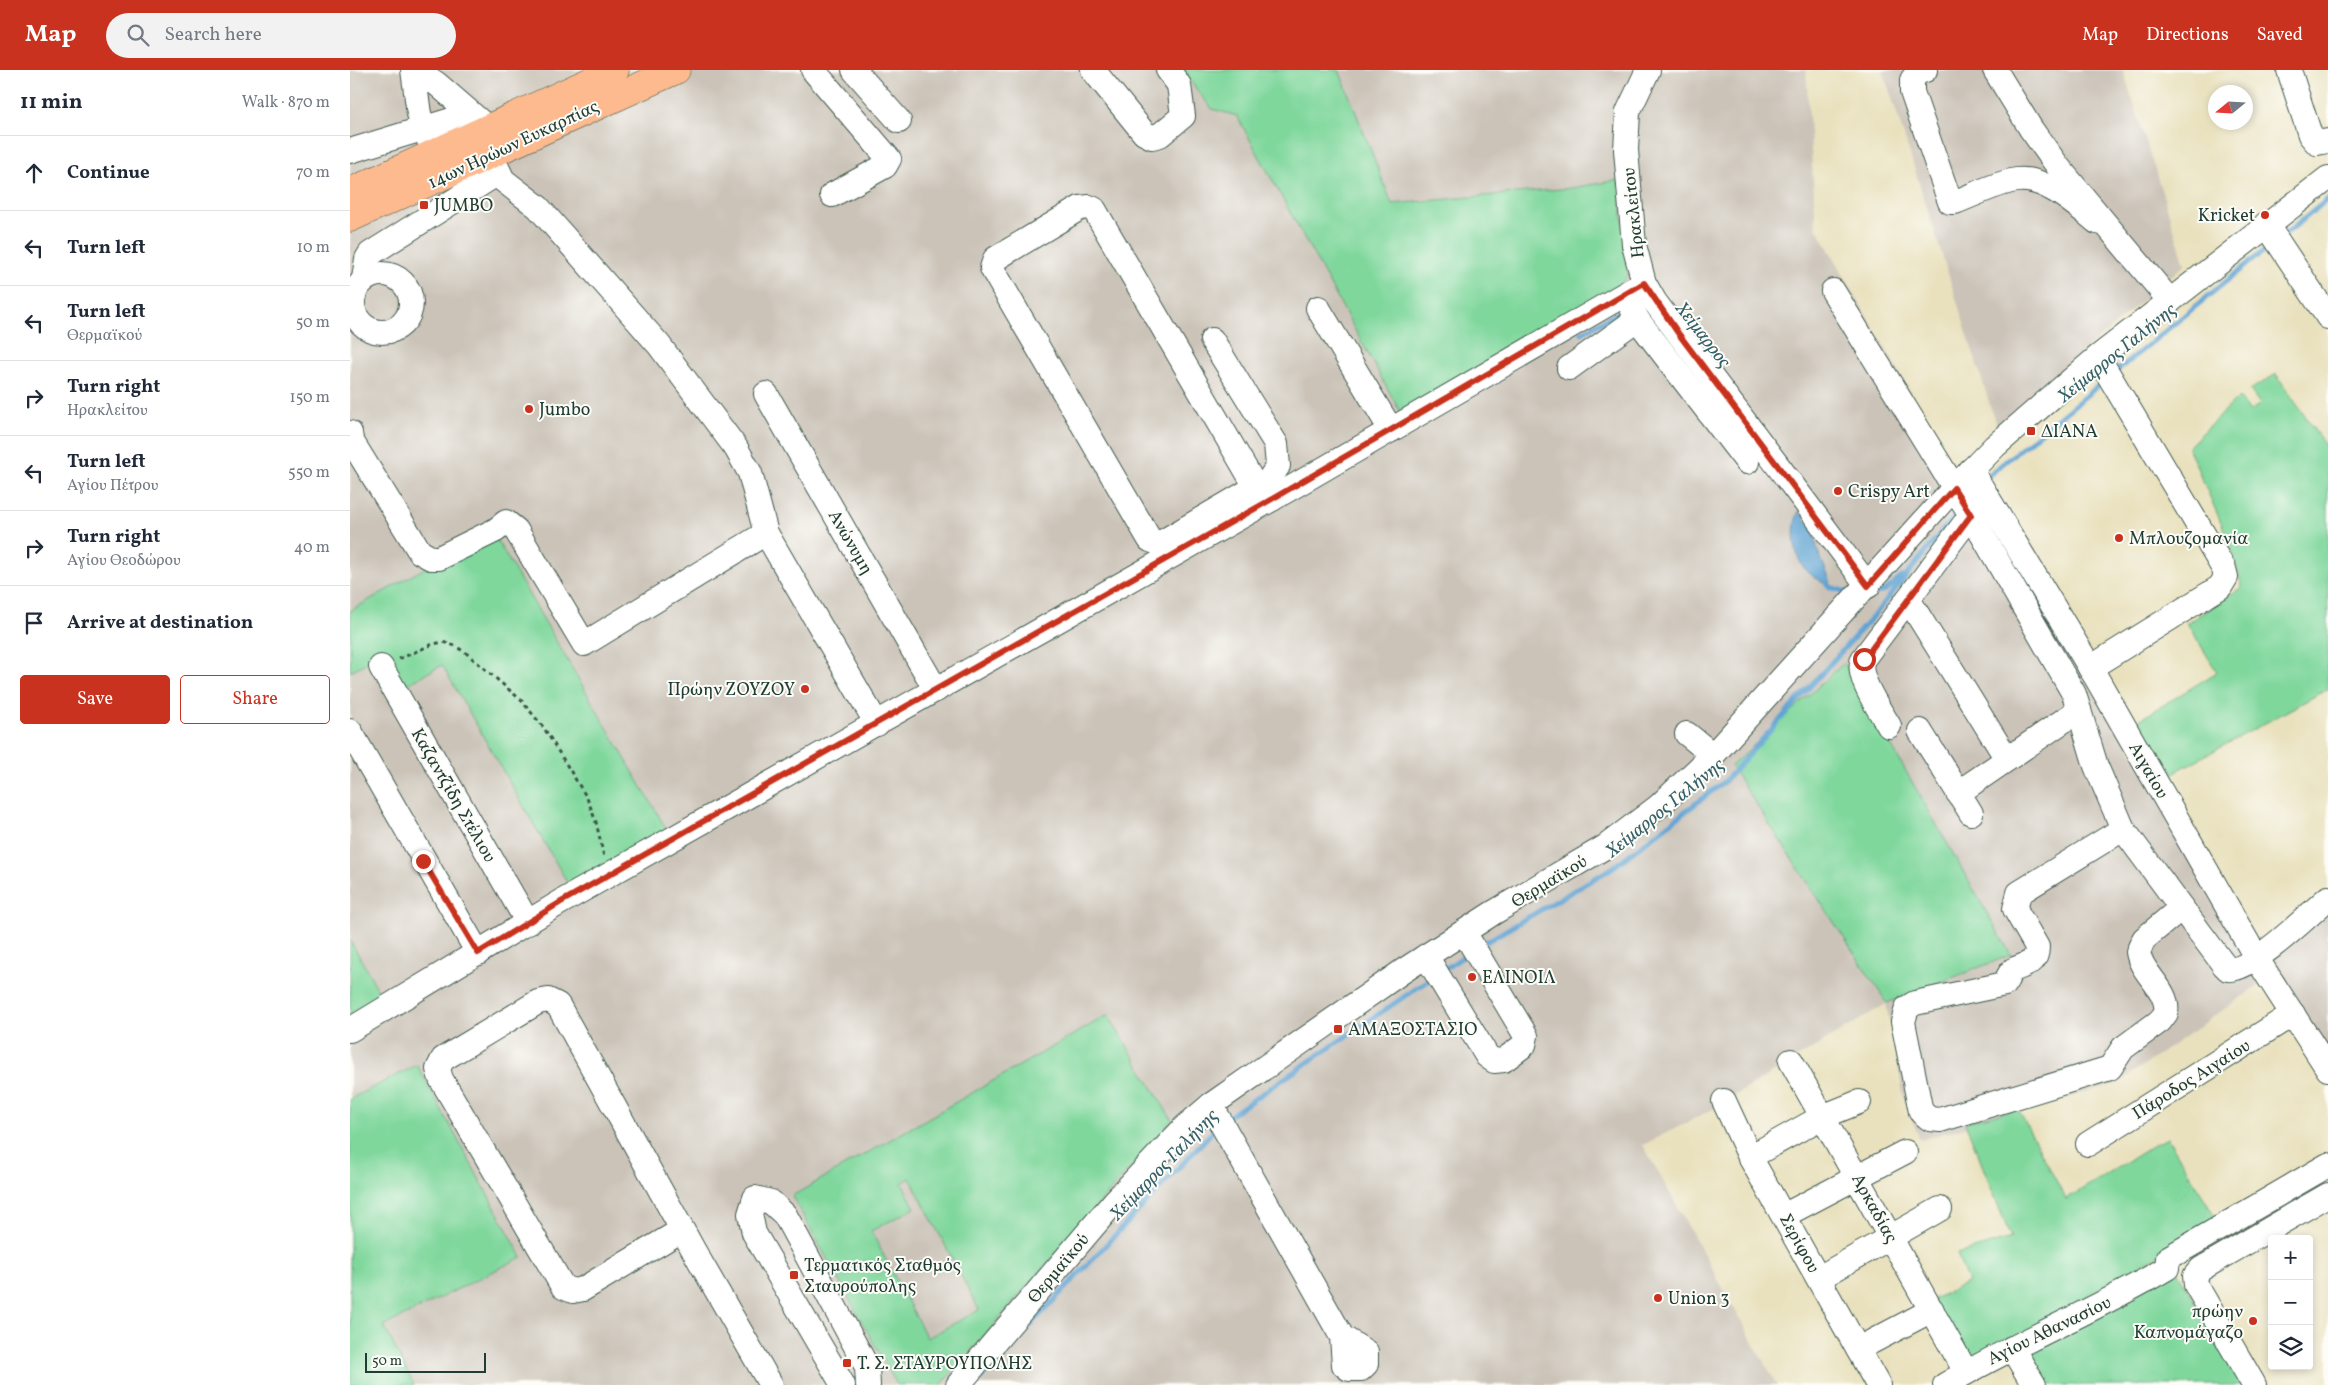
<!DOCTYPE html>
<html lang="en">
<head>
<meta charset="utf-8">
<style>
  :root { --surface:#fff; --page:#f2f2f3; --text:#1f2937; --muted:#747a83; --line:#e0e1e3; --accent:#c8321e }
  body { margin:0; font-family:Vollkorn,serif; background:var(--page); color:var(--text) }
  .controls { position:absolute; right:15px; bottom:15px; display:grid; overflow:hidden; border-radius:5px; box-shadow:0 2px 8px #0003 }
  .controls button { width:45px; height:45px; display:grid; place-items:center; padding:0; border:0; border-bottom:1px solid var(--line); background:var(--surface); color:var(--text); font:25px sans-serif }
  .compass { position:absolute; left:1858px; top:15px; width:45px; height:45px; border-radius:50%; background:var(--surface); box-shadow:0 2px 8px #0003; rotate:252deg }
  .scale { position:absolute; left:15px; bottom:12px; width:121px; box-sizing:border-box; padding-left:5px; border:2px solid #1f3d34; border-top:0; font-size:14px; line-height:18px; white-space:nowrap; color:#1f3d34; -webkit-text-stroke:4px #fdfcf7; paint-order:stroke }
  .stop { position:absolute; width:15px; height:15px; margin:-11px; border:4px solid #c8321e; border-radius:50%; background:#fff }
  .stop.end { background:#c8321e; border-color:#fff; box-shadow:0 1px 5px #0008 }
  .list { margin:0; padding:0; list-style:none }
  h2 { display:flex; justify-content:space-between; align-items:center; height:65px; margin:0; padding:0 20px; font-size:21px }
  h2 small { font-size:16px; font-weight:400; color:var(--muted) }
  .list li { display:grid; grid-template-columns:32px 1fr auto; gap:15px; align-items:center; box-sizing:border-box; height:75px; padding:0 20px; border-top:1px solid var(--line) }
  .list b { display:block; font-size:19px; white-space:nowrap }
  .list p { margin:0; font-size:16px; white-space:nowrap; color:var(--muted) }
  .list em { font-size:16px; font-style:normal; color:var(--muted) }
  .actions { display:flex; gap:10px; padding:15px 20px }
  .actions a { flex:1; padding:11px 0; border:1px solid var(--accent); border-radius:5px; text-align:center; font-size:18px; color:var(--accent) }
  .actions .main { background:var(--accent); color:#fff }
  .icon { flex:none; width:28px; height:28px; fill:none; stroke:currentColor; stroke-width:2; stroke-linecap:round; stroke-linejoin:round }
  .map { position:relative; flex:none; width:1978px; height:1315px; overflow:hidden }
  header { display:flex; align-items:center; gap:30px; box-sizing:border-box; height:70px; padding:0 25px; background:var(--accent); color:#fff }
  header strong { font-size:24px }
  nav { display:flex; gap:28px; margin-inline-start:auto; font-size:18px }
  .search { width:350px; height:45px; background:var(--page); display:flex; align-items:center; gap:12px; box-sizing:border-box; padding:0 18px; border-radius:28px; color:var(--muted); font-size:19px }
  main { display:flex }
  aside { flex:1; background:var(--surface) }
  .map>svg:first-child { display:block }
  .industrial { fill:#cbc3b8 }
  .green { fill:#7fd79c; stroke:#4f8a68; fill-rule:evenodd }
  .water { fill:#5da3d3; stroke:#3e7084 }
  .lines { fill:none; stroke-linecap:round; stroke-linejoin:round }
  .stream { stroke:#5da3d3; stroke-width:5 }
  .minor-casing { stroke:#3d5649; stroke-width:26 }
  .major-casing { stroke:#3d5649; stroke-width:29 }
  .path { stroke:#3d5649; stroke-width:3; stroke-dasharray:4 4; stroke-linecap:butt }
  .minor { stroke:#fff; stroke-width:24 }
  .major { stroke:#fcba8e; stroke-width:28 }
  .route { stroke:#c8321e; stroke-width:6 }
  .poi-dot { fill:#c8321e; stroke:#fdfcf7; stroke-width:2 }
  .labels { text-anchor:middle; stroke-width:4; stroke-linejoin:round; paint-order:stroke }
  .street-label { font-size:18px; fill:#1f3d34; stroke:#fdfcf7 }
  .poi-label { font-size:18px; fill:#1f3d34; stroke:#fdfcf7; text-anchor:start }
  .water-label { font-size:19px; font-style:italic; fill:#35616c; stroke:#fdfcf7 }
</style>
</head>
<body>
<header>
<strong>Map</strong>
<div class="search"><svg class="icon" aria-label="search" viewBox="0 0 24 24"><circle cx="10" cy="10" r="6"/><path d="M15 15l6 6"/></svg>Search here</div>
<nav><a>Map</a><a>Directions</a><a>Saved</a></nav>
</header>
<main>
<aside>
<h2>11 min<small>Walk · 870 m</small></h2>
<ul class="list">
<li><svg class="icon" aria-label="ahead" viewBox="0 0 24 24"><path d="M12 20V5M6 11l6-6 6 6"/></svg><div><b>Continue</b></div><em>70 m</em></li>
<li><svg class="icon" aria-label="left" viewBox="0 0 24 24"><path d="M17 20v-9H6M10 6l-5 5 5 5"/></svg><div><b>Turn left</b></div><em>10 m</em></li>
<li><svg class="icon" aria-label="left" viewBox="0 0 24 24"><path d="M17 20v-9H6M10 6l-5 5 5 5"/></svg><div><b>Turn left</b><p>Θερμαϊκού</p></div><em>50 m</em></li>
<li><svg class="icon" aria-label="right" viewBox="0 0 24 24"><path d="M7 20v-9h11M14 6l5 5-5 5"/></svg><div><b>Turn right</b><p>Ηρακλείτου</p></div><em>150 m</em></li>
<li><svg class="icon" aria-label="left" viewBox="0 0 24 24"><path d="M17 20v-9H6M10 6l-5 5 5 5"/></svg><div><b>Turn left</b><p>Αγίου Πέτρου</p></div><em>550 m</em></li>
<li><svg class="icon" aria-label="right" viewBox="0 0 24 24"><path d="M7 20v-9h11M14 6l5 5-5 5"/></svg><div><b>Turn right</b><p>Αγίου Θεοδώρου</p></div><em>40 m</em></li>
<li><svg class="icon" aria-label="arrive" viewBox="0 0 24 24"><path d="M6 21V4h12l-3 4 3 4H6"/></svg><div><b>Arrive at destination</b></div></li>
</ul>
<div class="actions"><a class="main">Save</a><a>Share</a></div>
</aside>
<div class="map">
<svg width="1978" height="1315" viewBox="0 0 1978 1315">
  <rect width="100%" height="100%" fill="#fdfcf7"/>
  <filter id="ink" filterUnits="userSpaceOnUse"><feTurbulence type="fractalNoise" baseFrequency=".02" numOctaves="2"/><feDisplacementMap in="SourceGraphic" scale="10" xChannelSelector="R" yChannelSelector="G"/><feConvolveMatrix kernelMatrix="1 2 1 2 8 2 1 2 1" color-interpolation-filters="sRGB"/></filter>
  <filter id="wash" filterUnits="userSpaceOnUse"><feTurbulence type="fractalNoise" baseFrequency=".0096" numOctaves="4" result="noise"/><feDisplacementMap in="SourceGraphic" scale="20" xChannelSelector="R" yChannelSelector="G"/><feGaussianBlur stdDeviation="1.12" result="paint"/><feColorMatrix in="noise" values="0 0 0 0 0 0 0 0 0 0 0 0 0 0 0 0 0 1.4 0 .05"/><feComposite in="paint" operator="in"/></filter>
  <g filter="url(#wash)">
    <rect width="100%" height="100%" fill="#e9e1be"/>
    <g class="industrial">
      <path d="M0,0H1456L1466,157L1597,386L1922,906L1768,1013L1570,1070L1554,1029L1536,934L1363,1039L1293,1075L1427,1315H0Z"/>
      <path d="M1533,0H1773L1835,194L1647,357Z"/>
      <path d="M1978,845V993L1920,893Z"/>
    </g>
    <g class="green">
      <path d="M831,0H989L1042,134L1222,118L1268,110L1279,199L1277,206L1271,214L1053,347L887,46L862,39Z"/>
      <path d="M1926,304L1978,380V619L1812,709L1781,655L1867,602L1837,553L1892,517L1880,473L1838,377L1889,327L1900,341L1910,334L1900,320Z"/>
      <path d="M141,460L320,765L221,819L92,595L54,616L34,582L0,602V541Z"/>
      <path d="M1494,593L1661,885L1537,933L1381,696Z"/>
      <path d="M0,870L32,927L0,946Z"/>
      <path d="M758,945L822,1050L591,1315H547L442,1126ZM560,1108L629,1240L577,1268L521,1161L565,1138L552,1113Z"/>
      <path d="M67,995L172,1187L34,1256L64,1315H0V1029Z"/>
      <path d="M1668,1039L1716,1129L1817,1067L1868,1151L1681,1259L1619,1288L1582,1230L1618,1212L1607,1184L1661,1168L1615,1052Z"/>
      <path d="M1822,1192L1893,1315H1692L1671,1280Z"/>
    </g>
    <path class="water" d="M1449,441L1462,458L1468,481L1480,510V517C1471,512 1461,506 1454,498C1443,483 1441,457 1449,441Z"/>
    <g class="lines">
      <g class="stream">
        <path d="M1933,166L1978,129"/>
        <path d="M1232,263L1275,239"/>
        <path d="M1764,303L1922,174"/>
        <path d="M1634,409L1755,310"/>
        <path d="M1476,513L1480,517L1500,523"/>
        <path d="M1523,524L1535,521L1552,507"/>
        <path d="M1129,876L1262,798L1375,711L1526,543L1610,439"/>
        <path d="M1092,901L1120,882"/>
        <path d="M875,1049L1083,907"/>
        <path d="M624,1315L867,1057"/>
      </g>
    </g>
  </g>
  <g filter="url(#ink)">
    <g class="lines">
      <defs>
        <g id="minor">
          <path d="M63,0L69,44L80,73"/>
          <path d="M66,0L87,14L131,52"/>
          <path d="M463,0L539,89L535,96L482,125"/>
          <path d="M504,0L549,51"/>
          <path d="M743,0L794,63L802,67L810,65L833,46L829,15L818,0"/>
          <path d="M1298,0L1278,42L1276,80L1284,175L1294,213L1305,232L1518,516"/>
          <path d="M1575,0L1567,3L1562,10V22L1600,132H1605C1624,125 1646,113 1667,110C1695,106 1727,136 1747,152L1754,153"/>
          <path d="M1645,0L1681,59L1709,98L1820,231"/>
          <path d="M1939,0L1960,65L1967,73L1978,71"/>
          <path d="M0,81L121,44"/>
          <path d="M140,83L153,110L188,137L309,275L386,378L400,403L416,463L527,654"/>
          <path d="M1916,154L1978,247"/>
          <circle cx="32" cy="233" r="29"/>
          <path d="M14,209L17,189L20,184L148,103"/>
          <path d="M1483,221L1621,445L1724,624L1746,696L1773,759L1874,895L1878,899C1899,903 1960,844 1978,828"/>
          <path d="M968,238L1041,360"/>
          <path d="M1287,249L1397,392"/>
          <path d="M862,270L926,374L928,396L912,421"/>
          <path d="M1219,298L1287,249L1280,234"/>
          <path d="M416,324L586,620"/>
          <path d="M0,363L1,370L70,482L81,488H89L146,460L156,452L166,460L234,574L416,463"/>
          <path d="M1621,400L1747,609L1907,889L1978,999"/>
          <path d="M906,417L814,471L809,473L800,470L644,202L642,198L645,189L730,138L739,137L744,139L906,417L922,429"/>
          <path d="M1621,445L1558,529L1657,689"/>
          <path d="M31,597L178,853"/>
          <path d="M1740,598L1870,517L1876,507L1874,499L1748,287"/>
          <path d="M1539,656C1530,640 1505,606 1513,589L1558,529"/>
          <path d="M0,661L128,883"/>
          <path d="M1570,661L1621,743"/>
          <path d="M1337,664L1363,685"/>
          <path d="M1608,723L1729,640"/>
          <path d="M1773,759L1669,823L1665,839L1687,877C1687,894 1676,894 1663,900C1659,903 1657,909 1655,914L1565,933L1557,938L1553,952L1571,1042L1580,1049L1590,1050L1760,998L1773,978L1810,951L1816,943C1820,920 1791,904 1788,882L1794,869L1831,838"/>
          <path d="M1076,886L1137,986L1144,991L1154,990L1174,975L1176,966L1114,862"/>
          <path d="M0,960L211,832L922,429L1294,213"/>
          <path d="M1441,991L1616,1302"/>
          <path d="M1374,1031L1400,1087L1528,1315"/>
          <path d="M861,1035L992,1267L994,1295L999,1299H1011L1016,1294V1282L992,1267"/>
          <path d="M1738,1074L1943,944"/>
          <path d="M1400,1087L1472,1047L1509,1032"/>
          <path d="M1435,1145L1555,1082"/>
          <path d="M332,1160L233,1219L223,1221L213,1217L91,1009L88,999L93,989L188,932L198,930L208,935L344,1181L421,1315"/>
          <path d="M1469,1208L1590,1139"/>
          <path d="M1662,1278L1684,1315"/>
          <path d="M1508,1279L1582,1240"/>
          <path d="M493,1315L404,1163L400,1144L405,1128L421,1132L435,1145L517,1297L518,1315"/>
          <path d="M608,1315L764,1132L834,1058L861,1035L1053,901L1143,843L1255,777L1309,736L1363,685L1604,418L1645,376L1748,287L1978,108"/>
          <path d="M1595,1315C1667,1272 1745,1241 1817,1198L1818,1188L1978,1095"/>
          <path d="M1904,1315L1846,1215L1845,1206L1851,1199L1978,1125"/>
        </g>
        <g id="major">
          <path d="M0,122L265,0"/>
          <path d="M0,148L326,0"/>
        </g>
      </defs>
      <use href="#minor" class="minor-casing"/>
      <use href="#major" class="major-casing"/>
      <path class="path" d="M49,589L83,574L93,572L103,575L115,582L171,630L194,658L237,728L246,752L254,787"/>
      <use href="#minor" class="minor"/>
      <use href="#major" class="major"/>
    </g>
  </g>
  <g class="lines" filter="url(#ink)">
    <path class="route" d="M73,791L128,883L211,832L922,429L1294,213L1328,263L1518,516L1604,418L1621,445L1514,589"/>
  </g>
  <g class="poi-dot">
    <rect x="69" y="130" width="10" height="10" rx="2.5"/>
    <circle cx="1915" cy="145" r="5"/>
    <circle cx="179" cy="339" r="5"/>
    <rect x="1676" y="356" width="10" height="10" rx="2.5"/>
    <circle cx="1488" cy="421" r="5"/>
    <circle cx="1769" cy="468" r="5"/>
    <circle cx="455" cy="619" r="5"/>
    <circle cx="1122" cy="907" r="5"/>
    <rect x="983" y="954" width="10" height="10" rx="2.5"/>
    <rect x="439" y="1200" width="10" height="10" rx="2.5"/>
    <circle cx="1308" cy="1228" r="5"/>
    <circle cx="1903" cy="1251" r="5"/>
    <rect x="492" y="1288" width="10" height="10" rx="2.5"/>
  </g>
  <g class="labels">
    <g class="street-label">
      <text transform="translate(163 74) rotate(-25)" y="6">14ων Ηρώων Ευκαρπίας</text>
      <text transform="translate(1283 143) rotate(-96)" y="6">Ηρακλείτου</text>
      <text transform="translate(501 472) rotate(60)" y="6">Ανώνυμη</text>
      <text transform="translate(1799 700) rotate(60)" y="6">Αιγαίου</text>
      <text transform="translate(104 725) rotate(60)" y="6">Καζαντζίδη Στέλιου</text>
      <text transform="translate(1199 811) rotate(-31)" y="6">Θερμαϊκού</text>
      <text transform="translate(1841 1009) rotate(-32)" y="6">Πάροδος Αιγαίου</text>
      <text transform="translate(1525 1138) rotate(61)" y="6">Αρκαδίας</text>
      <text transform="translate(1450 1173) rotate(61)" y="6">Σερίφου</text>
      <text transform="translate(708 1198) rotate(-50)" y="6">Θερμαϊκού</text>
      <text transform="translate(1699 1260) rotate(-26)" y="6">Αγίου Αθανασίου</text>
    </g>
    <g class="poi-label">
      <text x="84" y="141">JUMBO</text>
      <text x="1905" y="151" text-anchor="end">Kricket</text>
      <text x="189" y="345">Jumbo</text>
      <text x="1691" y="367">ΔΙΑΝΑ</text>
      <text x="1498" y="427">Crispy Art</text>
      <text x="1779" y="474">Μπλουζομανία</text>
      <text x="445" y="625" text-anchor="end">Πρώην ΖΟΥΖΟΥ</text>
      <text x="1132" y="913">ΕΛΙΝΟΙΛ</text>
      <text x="998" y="965">ΑΜΑΞΟΣΤΑΣΙΟ</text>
      <text x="454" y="1201">Τερματικός Σταθμός<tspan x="454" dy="21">Σταυρούπολης</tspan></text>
      <text x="1318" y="1234">Union 3</text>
      <text x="1893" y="1247" text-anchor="end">πρώην<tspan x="1893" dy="21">Καπνομάγαζο</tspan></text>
      <text x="507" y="1299">Τ. Σ. ΣΤΑΥΡΟΥΠΟΛΗΣ</text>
    </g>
    <g class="water-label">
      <text transform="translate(1354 264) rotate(52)" y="7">Χείμαρρος</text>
      <text transform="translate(1766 282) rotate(-39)" y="7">Χείμαρρος Γαλήνης</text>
      <text transform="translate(1314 737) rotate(-39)" y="7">Χείμαρρος Γαλήνης</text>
      <text transform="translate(813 1094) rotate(-46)" y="7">Χείμαρρος Γαλήνης</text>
    </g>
  </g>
</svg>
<div class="controls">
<button>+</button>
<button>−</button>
<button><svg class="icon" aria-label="layers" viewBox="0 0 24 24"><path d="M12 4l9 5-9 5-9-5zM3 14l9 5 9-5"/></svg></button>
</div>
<svg class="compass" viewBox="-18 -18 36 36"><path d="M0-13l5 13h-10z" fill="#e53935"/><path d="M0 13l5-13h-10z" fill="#747a83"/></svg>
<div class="scale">50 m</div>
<div class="stop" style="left:1514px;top:589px"></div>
<div class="stop end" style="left:73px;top:791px"></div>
</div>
</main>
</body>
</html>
